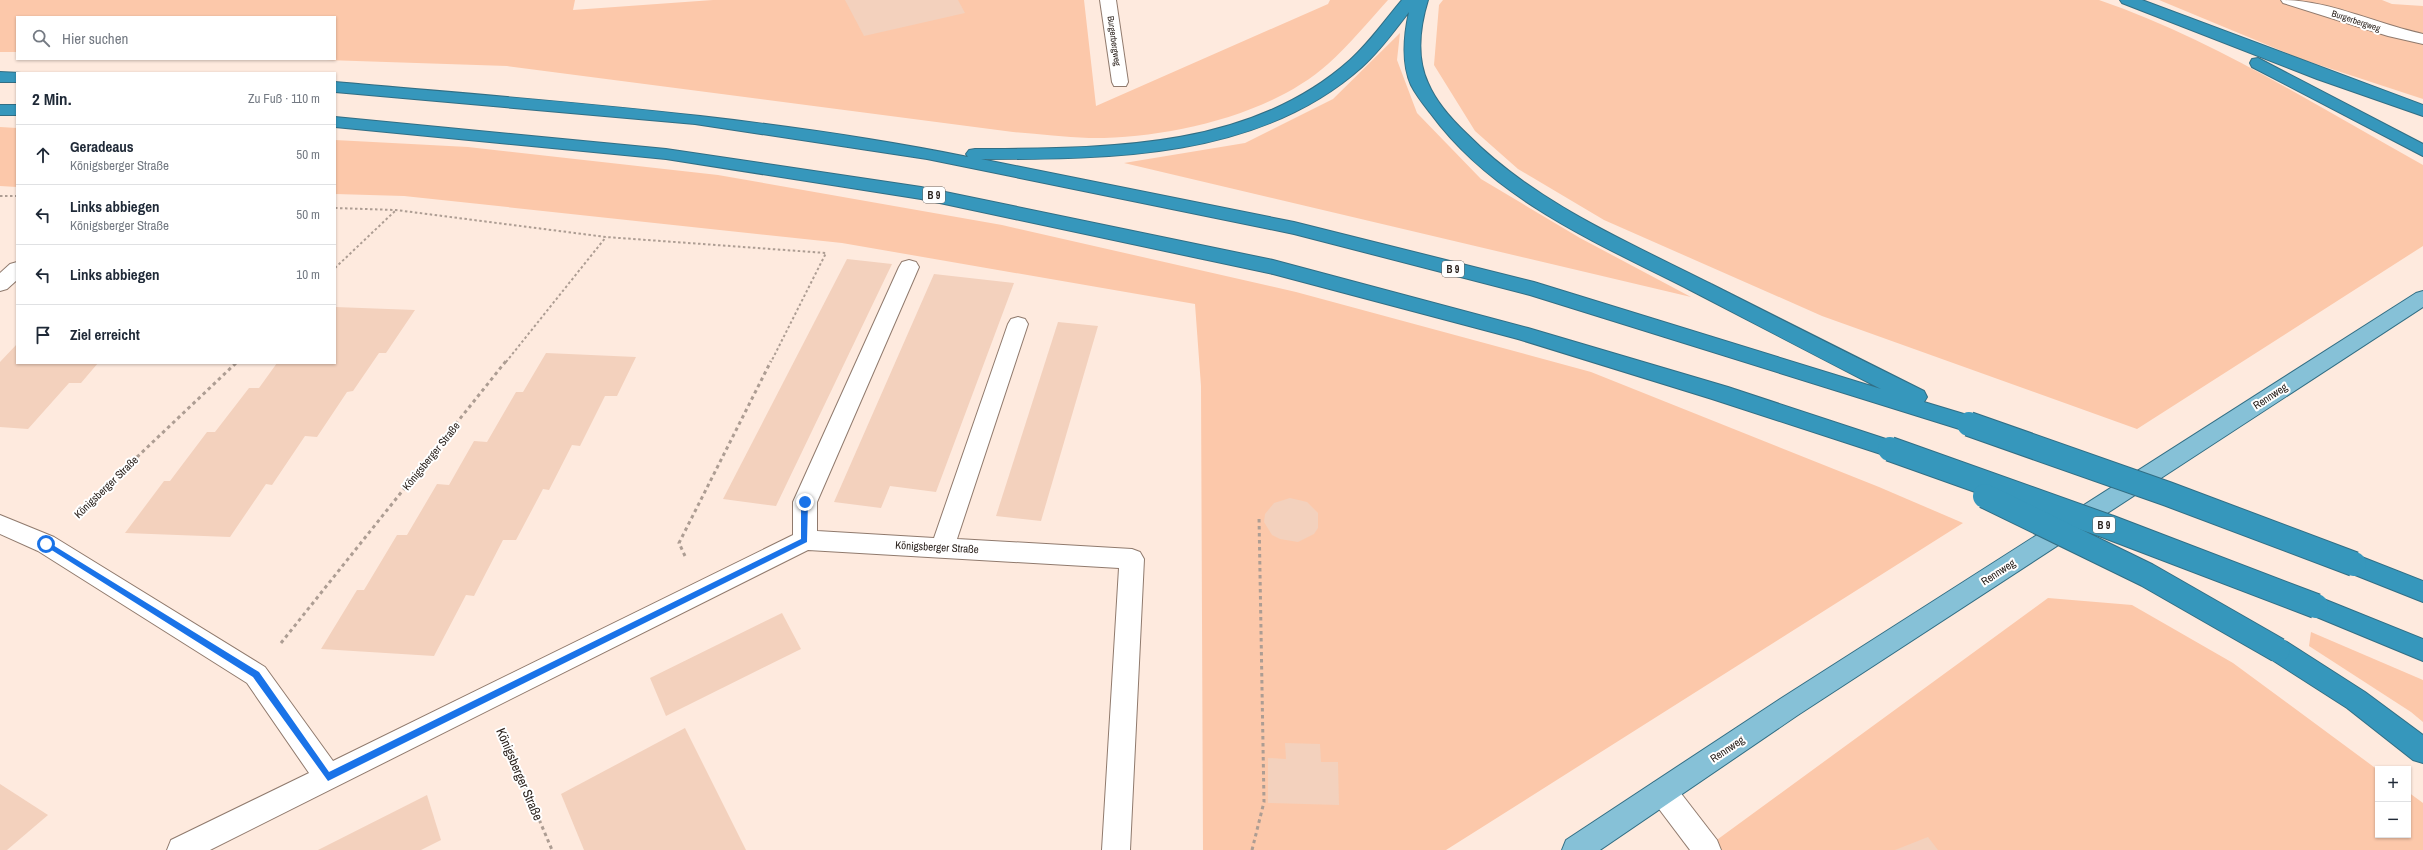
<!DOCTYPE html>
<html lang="de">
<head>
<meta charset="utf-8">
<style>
  :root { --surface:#fff; --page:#f6f6f7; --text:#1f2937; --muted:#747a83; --line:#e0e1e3 }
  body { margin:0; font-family:"Archivo Narrow",sans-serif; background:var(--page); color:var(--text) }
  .controls { position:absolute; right:12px; bottom:12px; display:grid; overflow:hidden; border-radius:0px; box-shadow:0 1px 3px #0004 }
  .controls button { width:36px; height:36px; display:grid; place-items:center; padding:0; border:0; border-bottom:1px solid var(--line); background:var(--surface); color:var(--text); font:20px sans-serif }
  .stop { position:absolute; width:12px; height:12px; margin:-9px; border:3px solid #1a73e8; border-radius:50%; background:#fff }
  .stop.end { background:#1a73e8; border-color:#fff; box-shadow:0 1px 4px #0008 }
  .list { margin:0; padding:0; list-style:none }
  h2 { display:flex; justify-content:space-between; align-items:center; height:52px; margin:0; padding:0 16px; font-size:17px }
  h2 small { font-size:13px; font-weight:400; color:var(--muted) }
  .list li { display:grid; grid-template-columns:26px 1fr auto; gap:12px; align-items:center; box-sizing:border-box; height:60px; padding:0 16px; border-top:1px solid var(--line) }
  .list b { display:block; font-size:15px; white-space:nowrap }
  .list p { margin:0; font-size:13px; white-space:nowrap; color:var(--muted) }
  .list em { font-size:13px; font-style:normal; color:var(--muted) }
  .icon { flex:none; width:22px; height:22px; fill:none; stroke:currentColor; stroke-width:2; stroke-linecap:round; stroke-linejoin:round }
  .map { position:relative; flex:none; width:2423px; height:850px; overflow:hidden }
  .search { position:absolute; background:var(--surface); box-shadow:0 1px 3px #0004; left:16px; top:16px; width:320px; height:44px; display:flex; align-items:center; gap:10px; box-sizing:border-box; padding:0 14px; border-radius:0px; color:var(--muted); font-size:15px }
  .panel { position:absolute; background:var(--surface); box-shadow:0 1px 3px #0004; left:16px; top:72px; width:320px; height:292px; border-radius:0px }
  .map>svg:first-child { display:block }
  .green { fill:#fcc8aa }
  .building { fill:#f3d1bd }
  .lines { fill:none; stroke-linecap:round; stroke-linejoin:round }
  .minor-casing { stroke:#907a6d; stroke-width:2 }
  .major-casing { stroke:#326e84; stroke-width:2 }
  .highway-casing { stroke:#326e84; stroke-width:2 }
  .path-far1 { stroke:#ad9d93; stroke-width:2; stroke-dasharray:2.5 2.5; stroke-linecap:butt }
  .path { stroke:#ad9d93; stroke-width:3; stroke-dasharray:3.5 3.5; stroke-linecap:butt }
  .minor { fill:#fff; fill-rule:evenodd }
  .major { fill:#86c1d7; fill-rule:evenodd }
  .highway { fill:#3697bc; fill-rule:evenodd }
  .highway-bridge-casing { stroke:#326e84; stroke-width:26; stroke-linecap:butt }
  .highway-bridge { stroke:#3697bc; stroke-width:24 }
  .route { fill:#1a73e8 }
  .labels { text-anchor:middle; stroke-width:4; stroke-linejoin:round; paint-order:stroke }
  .far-street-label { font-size:9px; fill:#2b221d; stroke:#fff }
  .shield { fill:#fff; stroke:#6b6461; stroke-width:1 }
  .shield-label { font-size:10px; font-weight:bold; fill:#2b221d }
  .street-label { font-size:11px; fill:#2b221d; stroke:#fff }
  .near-street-label { font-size:13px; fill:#2b221d; stroke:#fff }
</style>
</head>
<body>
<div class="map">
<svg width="2423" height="850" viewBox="0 0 2423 850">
  <rect width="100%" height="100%" fill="#feeade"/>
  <g class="green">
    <path d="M0,0H575L573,10L713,0H1084L1096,106L1328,4L1330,0H1388C1369,21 1349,45 1328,64C1270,116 1165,139 1089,138C1064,137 1038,134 1013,132L507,66L296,59H335V17H17V52H0Z"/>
    <path d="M1443,0H2099C2213,39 2318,107 2423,165V246L2137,429L1822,316L1604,220L1518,169L1475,131L1434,65L1439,5Z"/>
    <path d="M2159,0H2382L2392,4L2423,6V99L2301,59Z"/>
    <path d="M1400,33L1397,60L1417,113L1481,179L1580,238L1691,297L1124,163L1245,143L1333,99Z"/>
    <path d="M0,127L17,128V187L0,186Z"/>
    <path d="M335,140L468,147L718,175L1002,225L1296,292L1591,372L1879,487L1963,523L1446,850H1203L1201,386L1195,304L842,243L404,196L335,194Z"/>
    <path d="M2048,598L2132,605L2233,663L2378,770V835H2408V792L2423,803V850H1703Z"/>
    <path d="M2311,632L2423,680V722L2411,712L2309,646Z"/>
  </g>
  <g class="building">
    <path d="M845,0H958L965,13L864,36Z"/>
    <path d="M847,259L892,264L776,506L723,499Z"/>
    <path d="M934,274L1014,283L936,492L890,486L881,508L834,502Z"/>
    <path d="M335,307L415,310L386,353H379L353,391L347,392L317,437L305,436L272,485L266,484L230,537L125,533L164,481H170L207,432H215L249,388H259L277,363H335Z"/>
    <path d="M1058,322L1098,326L1041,521L996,516Z"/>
    <path d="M17,344V363H98L81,383H69L28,429L0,427V362Z"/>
    <path d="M546,353L636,357L617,396H605L580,446L572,445L549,490L543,489L516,540H503L474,596L466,595L434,656L321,649L357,590H364L397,535H407L437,484L449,485L474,441L487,442L516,392H523Z"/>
    <path d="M1290,498L1307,502L1318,513V528L1314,534L1298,542L1280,539L1272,535L1264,522L1265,514L1274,503Z"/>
    <path d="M782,613L801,649L666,716L650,678Z"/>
    <path d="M685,728L746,850H584L561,794Z"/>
    <path d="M1285,743L1320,744L1321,762H1338L1339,805L1268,803V758L1286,759Z"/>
    <path d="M0,784L48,815L7,850H0Z"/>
    <path d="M427,795L441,840L421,850H318Z"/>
    <path d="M1928,837L1938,850H1895Z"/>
  </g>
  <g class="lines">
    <defs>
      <g id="minor">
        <path d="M1100,0H1116L1128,82L1126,86H1114L1112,82Z"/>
        <path d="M2281,0C2329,0 2376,24 2423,34V44L2388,36L2283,3Z"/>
        <path d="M909,260L916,262L919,267L817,502V531L934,538L1008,324L1011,319L1018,317L1025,319L1028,324L957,539L1132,549L1140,552L1144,559L1130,850H1102L1119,568L808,550L210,850H167L171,840L309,773L247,683L38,551L0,534V515L54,537L265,667L333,761L793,535V502L899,267L902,262Z"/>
        <path d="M17,262V280L7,289L0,291V273L10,264Z"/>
        <path d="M1663,779L1673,783L1717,840L1721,850H1690L1653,801L1649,792L1653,783Z"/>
      </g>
      <path id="major" d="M2423,291V307L1798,715L1600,850H1562L1566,840L1780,699L2416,293Z"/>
      <g id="highway">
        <path d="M1402,0H1428C1420,26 1416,57 1428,83C1436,102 1452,120 1467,134C1535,203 1626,241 1711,284C1782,320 1853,356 1924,391L1927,397L1924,402L1977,418L1980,424L1977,430L1969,432L1530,295L1294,234L927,159L695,124L335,92V82C547,101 759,115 968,157L966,154L969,150L975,149C1104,148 1248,151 1350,60C1370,42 1385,20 1402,0ZM1409,12C1404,35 1401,62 1411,85C1416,95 1424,105 1431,114C1494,200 1600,244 1692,291C1755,324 1818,357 1881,389L1534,282L1294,222L981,159C1111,159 1259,159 1362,67C1380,51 1394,31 1409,12Z"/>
        <path d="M2120,0H2142L2423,105V116L2317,79L2122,3Z"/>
        <path d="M2258,58L2423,144V156L2252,67L2250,63L2252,59Z"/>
        <path d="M0,72L21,73H17V82H0Z"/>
        <rect x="0" y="105" width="17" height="10"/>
        <path d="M335,117L666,149L921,187L1273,260L1528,328L1728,387L1898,443L1901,449L1898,455L1890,457L1712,399L1518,339L1273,274L921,199L666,159L335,127Z"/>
        <path d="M2354,554L2423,581V602L2345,571L2342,564L2345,557Z"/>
        <path d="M2316,596L2423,639V661L2307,613L2304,606L2307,599Z"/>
        <path d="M2278,639L2287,642L2365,692L2423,735V763L2413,760L2347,708L2269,658L2265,650L2269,642Z"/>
      </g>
    </defs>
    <use href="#minor" class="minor-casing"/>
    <use href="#major" class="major-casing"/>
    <use href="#highway" class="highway-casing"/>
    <g class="path-far1">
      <path d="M0,196H17"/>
      <path d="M335,208L396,210L606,237L826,253L771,362"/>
      <path d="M335,268L395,211"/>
      <path d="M506,362L606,237"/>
    </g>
    <g class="path">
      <path d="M76,515L236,363"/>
      <path d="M685,556L679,543L771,361"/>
      <path d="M281,643L506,361"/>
      <path d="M504,736L552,850"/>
      <path d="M1252,850L1264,802L1259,516"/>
    </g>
    <use href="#minor" class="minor"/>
    <use href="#major" class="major"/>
    <use href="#highway" class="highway"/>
    <defs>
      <g id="highway-bridge">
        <path d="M1969,424L2168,494L2354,564"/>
        <path d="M1890,449L2109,527L2316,606"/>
        <path d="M1985,496L2147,575L2278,650"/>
      </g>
    </defs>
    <use href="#highway-bridge" class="highway-bridge-casing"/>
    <use href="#highway-bridge" class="highway-bridge"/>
  </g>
  <path class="route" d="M805,500L808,502L807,542L328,781L253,677L42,544L48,542L259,672L329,772L801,539V502Z"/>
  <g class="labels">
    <g class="far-street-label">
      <text transform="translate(2356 21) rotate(18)" y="3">Burgerbergweg</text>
      <text transform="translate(1114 41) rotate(82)" y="3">Burgerbergweg</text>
    </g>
    <g class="shield">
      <rect x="923" y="187" width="22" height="16" rx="3"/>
      <rect x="1442" y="261" width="22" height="16" rx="3"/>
      <rect x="2093" y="517" width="22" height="16" rx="3"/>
    </g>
    <g class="shield-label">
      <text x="934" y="199">B 9</text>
      <text x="1453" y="273">B 9</text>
      <text x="2104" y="529">B 9</text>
    </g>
    <g class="street-label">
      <text transform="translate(2270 396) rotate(-33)" y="4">Rennweg</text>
      <text transform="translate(431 456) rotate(-51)" y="4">Königsberger Straße</text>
      <text transform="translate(106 487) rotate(-44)" y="4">Königsberger Straße</text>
      <text transform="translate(937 547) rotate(3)" y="4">Königsberger Straße</text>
      <text transform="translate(1998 572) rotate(-33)" y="4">Rennweg</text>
      <text transform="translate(1727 749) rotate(-34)" y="4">Rennweg</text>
    </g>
    <g class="near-street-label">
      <text transform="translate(520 774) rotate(67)" y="5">Königsberger Straße</text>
    </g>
  </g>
</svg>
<div class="controls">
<button>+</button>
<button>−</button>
</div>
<div class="stop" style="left:46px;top:544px"></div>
<div class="stop end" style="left:805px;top:502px"></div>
<div class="search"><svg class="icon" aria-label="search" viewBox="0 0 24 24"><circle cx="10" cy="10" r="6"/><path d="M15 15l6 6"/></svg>Hier suchen</div>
<section class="panel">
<h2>2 Min.<small>Zu Fuß · 110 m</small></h2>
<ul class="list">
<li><svg class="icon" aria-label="ahead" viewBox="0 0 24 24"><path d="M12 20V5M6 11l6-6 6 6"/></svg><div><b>Geradeaus</b><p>Königsberger Straße</p></div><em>50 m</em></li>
<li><svg class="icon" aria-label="left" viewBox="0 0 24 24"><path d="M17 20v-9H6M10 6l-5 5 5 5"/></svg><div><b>Links abbiegen</b><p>Königsberger Straße</p></div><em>50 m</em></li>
<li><svg class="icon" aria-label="left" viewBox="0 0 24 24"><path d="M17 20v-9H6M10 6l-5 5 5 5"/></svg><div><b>Links abbiegen</b></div><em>10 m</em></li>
<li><svg class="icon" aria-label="arrive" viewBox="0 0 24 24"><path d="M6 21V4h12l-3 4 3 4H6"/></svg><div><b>Ziel erreicht</b></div></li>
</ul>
</section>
</div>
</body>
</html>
